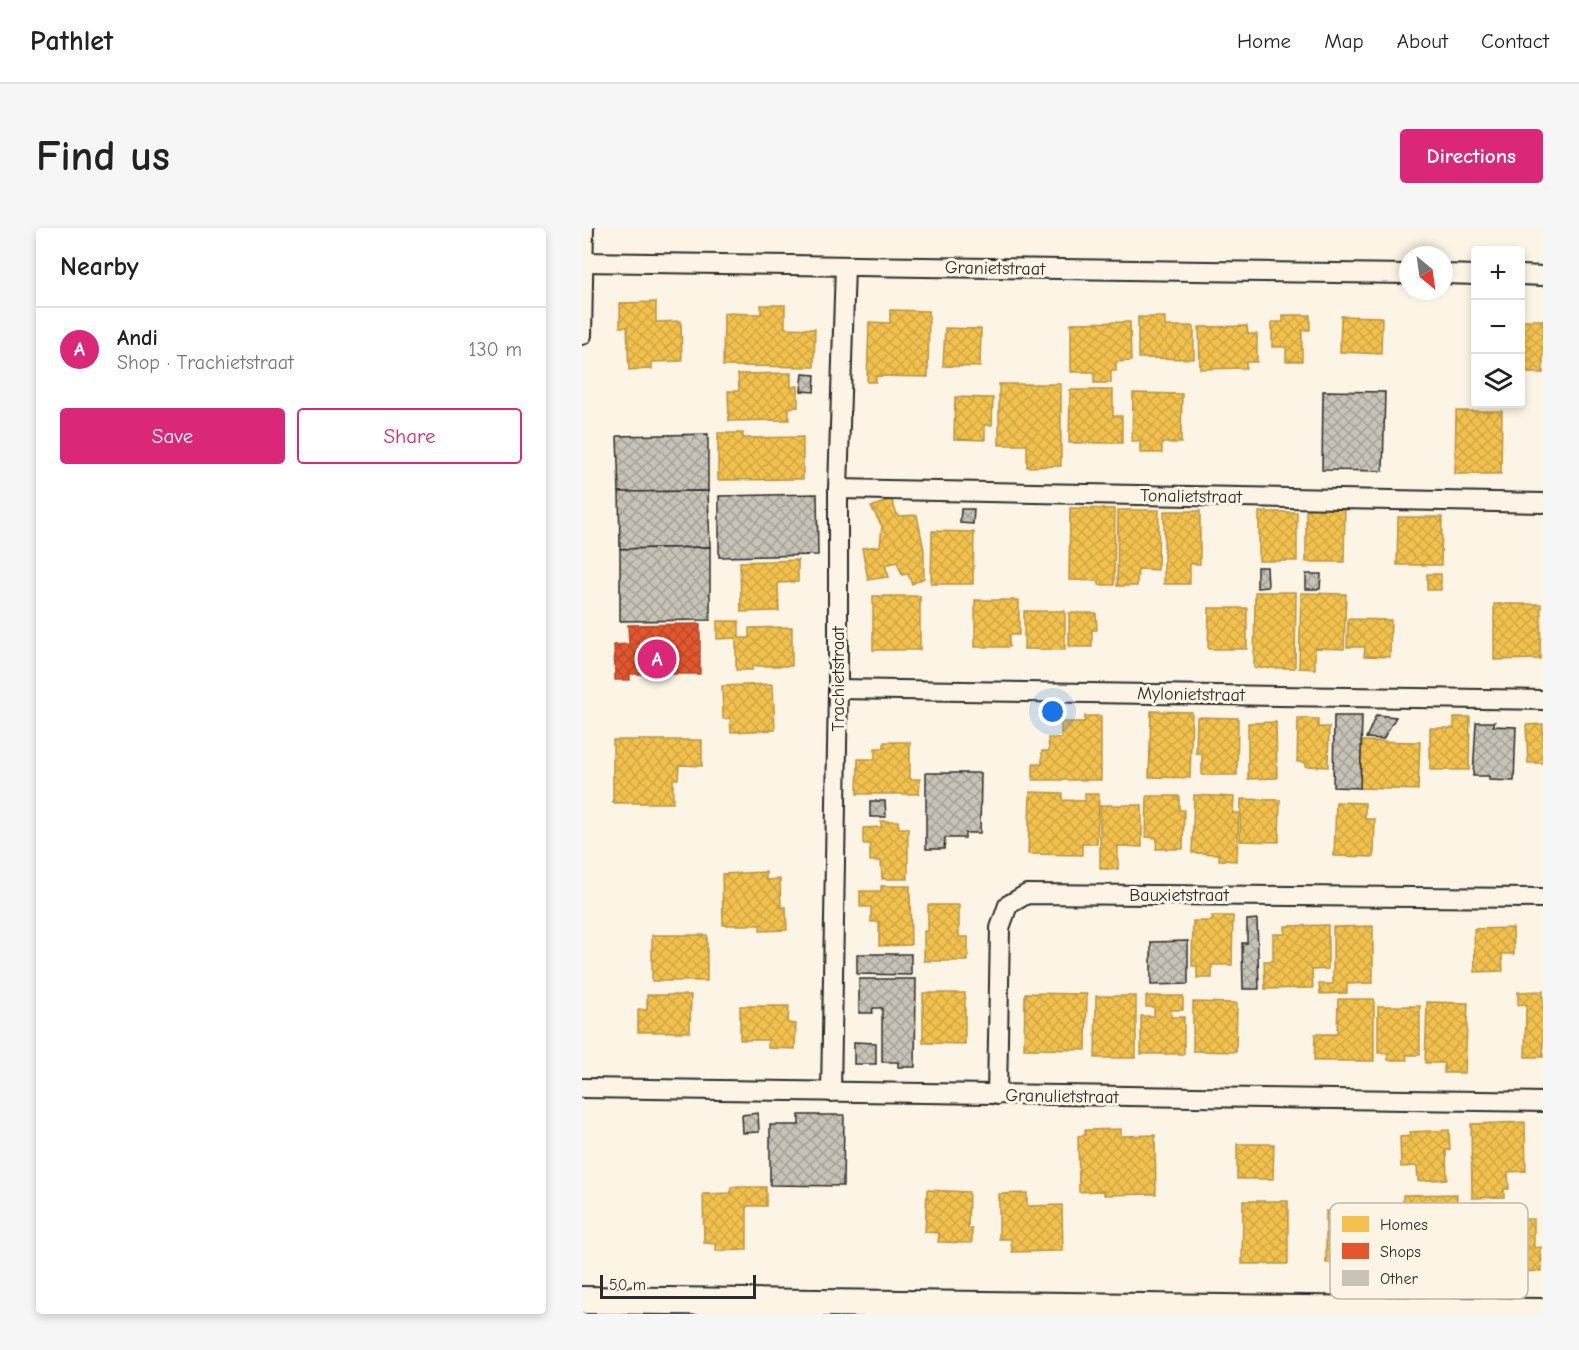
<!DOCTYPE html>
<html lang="en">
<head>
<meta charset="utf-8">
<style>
  :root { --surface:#fff; --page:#f6f6f6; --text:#222; --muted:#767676; --line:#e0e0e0; --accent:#db2777 }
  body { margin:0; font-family:"Comic Neue",sans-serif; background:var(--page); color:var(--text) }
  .controls { position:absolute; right:18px; top:18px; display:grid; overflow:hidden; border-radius:6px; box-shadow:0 3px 9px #0003 }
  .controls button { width:54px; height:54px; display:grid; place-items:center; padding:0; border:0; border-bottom:2px solid var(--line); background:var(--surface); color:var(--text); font:30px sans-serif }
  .compass { position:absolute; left:817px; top:18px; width:54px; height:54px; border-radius:50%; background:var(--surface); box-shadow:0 3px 9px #0003; rotate:151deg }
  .scale { position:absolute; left:18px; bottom:15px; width:156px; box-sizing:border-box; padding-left:6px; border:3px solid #2b2b2b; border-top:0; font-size:16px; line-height:21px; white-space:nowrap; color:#2b2b2b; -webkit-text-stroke:4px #fcf5e5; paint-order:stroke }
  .you { position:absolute; left:471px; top:484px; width:21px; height:21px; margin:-15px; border:4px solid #fff; border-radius:50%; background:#1a73e8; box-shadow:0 0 0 9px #1a73e833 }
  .badge { display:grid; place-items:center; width:39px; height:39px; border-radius:50%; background:var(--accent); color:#fff; font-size:20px; font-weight:700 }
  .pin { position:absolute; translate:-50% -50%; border:3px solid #fff; box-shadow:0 2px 6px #0006 }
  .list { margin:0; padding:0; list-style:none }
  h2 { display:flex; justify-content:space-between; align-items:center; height:78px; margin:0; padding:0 24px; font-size:26px }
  h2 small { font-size:20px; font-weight:400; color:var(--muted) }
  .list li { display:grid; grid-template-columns:39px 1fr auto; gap:18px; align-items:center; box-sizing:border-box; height:84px; padding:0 24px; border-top:2px solid var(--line) }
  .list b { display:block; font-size:22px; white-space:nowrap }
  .list p { margin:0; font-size:20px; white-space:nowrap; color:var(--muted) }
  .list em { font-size:20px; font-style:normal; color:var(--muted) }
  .actions { display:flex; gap:12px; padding:18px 24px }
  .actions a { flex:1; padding:14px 0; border:2px solid var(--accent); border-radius:6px; text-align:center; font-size:21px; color:var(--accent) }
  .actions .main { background:var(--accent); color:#fff }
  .icon { flex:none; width:33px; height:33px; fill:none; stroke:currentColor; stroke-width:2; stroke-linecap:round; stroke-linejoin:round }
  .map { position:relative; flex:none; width:961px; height:1086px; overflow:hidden; border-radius:6px }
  header { display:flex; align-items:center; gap:36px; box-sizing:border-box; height:84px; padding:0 30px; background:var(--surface); border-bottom:2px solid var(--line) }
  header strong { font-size:28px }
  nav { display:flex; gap:33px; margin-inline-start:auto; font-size:21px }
  .intro { display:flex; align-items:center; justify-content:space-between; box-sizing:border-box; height:144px; padding:0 36px }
  h1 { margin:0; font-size:42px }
  .button { padding:15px 27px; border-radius:6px; background:var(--accent); color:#fff; font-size:21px; font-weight:700 }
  main { display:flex; gap:36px; padding:0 36px }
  aside { flex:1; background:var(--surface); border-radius:6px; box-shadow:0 3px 9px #0003 }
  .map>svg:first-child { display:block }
  .homes { fill:url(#homes-cross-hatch); stroke:#b69444; stroke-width:1.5 }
  .shops { fill:url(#shops-cross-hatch); stroke:#ac4a2d; stroke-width:1.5 }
  .building { fill:url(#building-cross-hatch); stroke:#2b2b2b; stroke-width:1.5 }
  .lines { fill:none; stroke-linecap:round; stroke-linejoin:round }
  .street-casing { stroke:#2b2b2b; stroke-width:22 }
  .secondary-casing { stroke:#2b2b2b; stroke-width:30 }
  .street { stroke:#fcf5e5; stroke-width:18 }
  .secondary { stroke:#fcf5e5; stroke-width:26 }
  .labels { text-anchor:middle; stroke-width:6; stroke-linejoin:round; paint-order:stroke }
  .street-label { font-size:18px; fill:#2b2b2b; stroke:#fcf5e5 }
  .key { fill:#fcf5e5; stroke:#bdb8ad; stroke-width:1.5 }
  .key-label { font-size:16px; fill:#2b2b2b }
</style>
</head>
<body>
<header>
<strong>Pathlet</strong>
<nav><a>Home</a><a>Map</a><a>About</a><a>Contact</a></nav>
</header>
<div class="intro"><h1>Find us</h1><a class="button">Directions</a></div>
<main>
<aside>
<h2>Nearby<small></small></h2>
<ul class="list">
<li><span class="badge">A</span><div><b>Andi</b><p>Shop · Trachietstraat</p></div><em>130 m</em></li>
</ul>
<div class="actions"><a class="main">Save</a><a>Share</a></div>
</aside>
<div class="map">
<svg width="961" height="1086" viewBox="0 0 961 1086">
  <defs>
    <pattern id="homes-cross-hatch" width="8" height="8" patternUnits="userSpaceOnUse" patternTransform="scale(1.5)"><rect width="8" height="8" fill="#f2c14e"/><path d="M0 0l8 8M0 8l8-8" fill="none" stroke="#d0a644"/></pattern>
    <pattern id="shops-cross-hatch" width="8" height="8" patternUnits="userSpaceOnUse" patternTransform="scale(1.5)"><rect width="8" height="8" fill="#e4572e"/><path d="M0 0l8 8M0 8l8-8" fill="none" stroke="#b94827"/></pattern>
    <pattern id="building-cross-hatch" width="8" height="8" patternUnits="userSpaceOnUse" patternTransform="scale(1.5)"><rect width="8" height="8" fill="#c8c3b7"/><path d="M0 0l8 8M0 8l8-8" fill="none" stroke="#a39f95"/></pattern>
  </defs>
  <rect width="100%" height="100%" fill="#fcf5e5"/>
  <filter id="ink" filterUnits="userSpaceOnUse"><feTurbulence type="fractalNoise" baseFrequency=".0167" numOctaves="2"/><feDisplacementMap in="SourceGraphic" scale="12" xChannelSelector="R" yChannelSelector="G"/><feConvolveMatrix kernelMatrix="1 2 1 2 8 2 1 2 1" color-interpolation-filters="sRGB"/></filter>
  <g filter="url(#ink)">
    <g class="homes">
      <path d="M74,74V94L99,93L100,133L70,134V141L47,142L45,99H38V75Z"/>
      <path d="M179,77H203V100L233,101L232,139L141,138L142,85L179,86Z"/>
      <path d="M308,82L347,83L346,149L294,148V154H285L287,94L308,95Z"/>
      <path d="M701,87H728V102H720V133H704V119H690V94H701Z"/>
      <path d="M759,88L800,89L799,126L758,124Z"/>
      <path d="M556,89H583V98H612V131L556,130Z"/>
      <rect x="940" y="92" width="21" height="53"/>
      <path d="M548,94L549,133L534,134V143H529V155H512V144H489V95Z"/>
      <path d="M665,98L666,106H675V134H664V140L618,141L617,99Z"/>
      <path d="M363,100L399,101L398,139L361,138Z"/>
      <path d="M209,145V159L216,158V179L207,180V192L147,193L146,163H157L156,146Z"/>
      <path d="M417,156H479V238L445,239V217H417Z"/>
      <path d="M488,162H531V188H540V215H487Z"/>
      <path d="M551,165L600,166L599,215H580V225H558V213H550Z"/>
      <path d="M373,169L411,170L410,197H403V212L372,211Z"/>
      <path d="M874,183H920L919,246H873Z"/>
      <path d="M136,205H161V210L221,209V251L136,252Z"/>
      <path d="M309,271L316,288L335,287L342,322V350L330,356L326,346L320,347L315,334L303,337L307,349L286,352L280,320L298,318L300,298L289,279Z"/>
      <path d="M724,279H763L762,334H724Z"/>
      <path d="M488,280L533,281L532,357H517V353L487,352Z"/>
      <path d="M536,282H577L576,342L556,341L555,358H535Z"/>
      <path d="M582,283H618V336H608V356H582Z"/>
      <rect x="677" y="284" width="38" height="49"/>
      <path d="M816,289H860L859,337H815Z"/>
      <path d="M350,303L392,304L391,356H349Z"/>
      <path d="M216,332V354L196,355L197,383L159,384L158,334Z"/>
      <rect x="845" y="346" width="14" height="16"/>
      <path d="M673,364H714L713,440H672Z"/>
      <path d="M719,365L764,366L762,421L733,420V441L717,440Z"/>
      <rect x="291" y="368" width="47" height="54"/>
      <path d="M393,372H437V407H427V419H393Z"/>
      <path d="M912,376H959L958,431L912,432Z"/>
      <path d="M627,380H665V421H626Z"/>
      <path d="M442,383H483V422L442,421Z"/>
      <path d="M487,385H514L515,402H510V419H487Z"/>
      <path d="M766,391L809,392L808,429L782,428L783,419H765Z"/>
      <path d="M135,393H157V410H167V400L210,399V438H171L170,442H154V410L135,411Z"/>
      <path d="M191,456L193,502L149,504L148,490L141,491L140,458Z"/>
      <path d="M569,483L610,484L608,550L567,549Z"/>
      <path d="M503,488H519V552H451V536H460V523H467L466,510H479V494H502Z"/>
      <path d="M615,489L656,490L655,547H620V526L614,525Z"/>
      <path d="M872,489H888L887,542H848V500H872Z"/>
      <path d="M716,490L736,491V499H747L746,539L723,538V534H715Z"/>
      <path d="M694,494L695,550L666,551V495Z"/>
      <path d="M961,496V535H946L944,497Z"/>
      <path d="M31,512H120V538L97,537L96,551H91V575H31Z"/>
      <path d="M780,513L838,514L836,562L778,560Z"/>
      <path d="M302,514H328V551H338L337,566H275L276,531H293V520H302Z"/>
      <path d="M448,564L480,565V572L503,573V566H517L515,616H500V627L446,626Z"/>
      <path d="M612,567L652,569L651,585H657L655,633L637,632V626L610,625Z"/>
      <path d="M565,568H597V582H602L601,621H574L575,610L564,609Z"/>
      <path d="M659,571L698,572L697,614L658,613Z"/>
      <path d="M754,574L783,575V591H793L792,629L752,628Z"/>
      <path d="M518,577H560V619L536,618V641H518Z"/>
      <path d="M299,593H316L317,600H326V651H300L299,633H288V616H281V600L299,599Z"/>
      <path d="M184,644V652L198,651L199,679H204L205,702L178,703V697H141L140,646Z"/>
      <path d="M299,658H328L329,717L297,718V694H289V679H278V663H299Z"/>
      <path d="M346,677H377V709H386V733H342V703H346Z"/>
      <path d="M630,688H651L650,737H630V750H615V738H610L611,693H630Z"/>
      <path d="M746,697V741L730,742L731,760L683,761L682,733H691V706H703V698Z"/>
      <path d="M791,698V755L765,756V765L738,766L737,756H751V699Z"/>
      <path d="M931,700L932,726H920L921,743L893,744L892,701Z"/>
      <rect x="70" y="707" width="55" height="46"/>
      <path d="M961,763V829H943L944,777H936V764Z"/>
      <path d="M341,765H383V816L341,815Z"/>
      <path d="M443,765L505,766L504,822L442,821Z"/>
      <path d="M65,767H109L108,804H56V781L65,782Z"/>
      <path d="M514,768H554V830H513Z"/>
      <path d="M564,768H601V782H589V789H602V826H559V788H572V779H564Z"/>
      <path d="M756,771H792V833H732L733,806H755Z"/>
      <path d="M611,774L655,775L654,824L611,823Z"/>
      <path d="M845,774L886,775L883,845H862V835H843Z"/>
      <path d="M158,778H207L206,795L214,796L213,821L186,820V812H158Z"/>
      <path d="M796,778H838V827H824L825,832H806V825H796Z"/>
      <path d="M943,894L944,943L926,944L927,961H922V969L890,970L889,896Z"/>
      <path d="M539,901V908L573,907L574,966L522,967V963L497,964L496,908L503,907V902Z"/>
      <path d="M867,902L868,922H864L865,951L836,953L835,938L819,939L818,909L829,908L828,904Z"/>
      <path d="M655,916H692L691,951H655Z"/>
      <path d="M149,959H184V978H165V1022L134,1023V1016L122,1015L121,966L149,965Z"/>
      <path d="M345,962L387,964L386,1000H390V1015L356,1014L357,1005L343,1004Z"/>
      <path d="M445,965V978L480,977L481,1023L430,1024L429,1011H417V966Z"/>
      <path d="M875,966V1006H880V1027H858V1023H822L821,967Z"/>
      <path d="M661,973H706V1036H660Z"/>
      <path d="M744,983H766V989H787V1034L744,1035Z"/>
      <path d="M952,991V1020L959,1019L960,1043L935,1044V1030H894V997H920V992Z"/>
    </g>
    <path class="shops" d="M118,396V446H48V452H33L32,417L47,416L46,397Z"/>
    <g class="building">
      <path d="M221,146L233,147L232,164L219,163Z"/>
      <path d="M741,163L803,164L801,243L740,242Z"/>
      <path d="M126,206V263L37,264L35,208Z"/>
      <path d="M126,263L128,319L38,321L37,264Z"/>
      <path d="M235,266L236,327L137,329V268Z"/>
      <path d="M379,281H392L391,296L378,295Z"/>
      <path d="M128,319V392L38,393V321Z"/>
      <path d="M675,339H685L686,359L675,360Z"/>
      <path d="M724,346H739L738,361H724Z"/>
      <path d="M794,487L814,489L801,511L784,510Z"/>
      <path d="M752,488H780L778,560L751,559Z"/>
      <path d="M894,494H913L911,498L934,499L932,553L907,552V548H891Z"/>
      <path d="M344,545H399L398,605H383V610H363L362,621H344Z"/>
      <path d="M288,573H303L304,589H288Z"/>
      <path d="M675,691L677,761H661L660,715H665V692Z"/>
      <path d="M606,713V756L569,757V714Z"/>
      <path d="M275,726H329V747L275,746Z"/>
      <path d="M277,751H334L333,839H316V834H300V780H291L290,785H277Z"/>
      <path d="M272,814L294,815V836H272Z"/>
      <path d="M176,885L177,904L161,905L160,887Z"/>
      <path d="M217,887H262L261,958L188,957V897H217Z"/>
    </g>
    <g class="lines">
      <defs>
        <g id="street">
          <path d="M0,34L826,46"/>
          <path d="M862,46L894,47"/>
          <path d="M939,47L961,48"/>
          <path d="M0,107L2,0"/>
          <path d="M256,261L961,275"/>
          <path d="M256,461L961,472"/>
          <path d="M0,860L961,874"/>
          <path d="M249,864L256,461V261L263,38"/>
          <path d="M415,867L418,700L426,677L445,666L961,670"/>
        </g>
        <path id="secondary" d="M0,1072L961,1084"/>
      </defs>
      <use href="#street" class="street-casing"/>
      <use href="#secondary" class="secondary-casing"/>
      <use href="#street" class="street"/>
      <use href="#secondary" class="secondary"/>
    </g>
  </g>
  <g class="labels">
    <g class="street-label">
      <text transform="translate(413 40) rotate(1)" y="6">Granietstraat</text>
      <text transform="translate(609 268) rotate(1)" y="6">Tonalietstraat</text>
      <text transform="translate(256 451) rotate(-90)" y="6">Trachietstraat</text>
      <text transform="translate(609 466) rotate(1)" y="6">Mylonietstraat</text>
      <text x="597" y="673">Bauxietstraat</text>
      <text transform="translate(480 868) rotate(1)" y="6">Granulietstraat</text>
    </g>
  </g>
  <rect x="748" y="975" width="198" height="96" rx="9" class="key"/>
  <rect x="760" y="988" width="27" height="16" fill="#f2c14e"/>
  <rect x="760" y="1015" width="27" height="16" fill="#e4572e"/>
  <rect x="760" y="1042" width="27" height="16" fill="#c8c3b7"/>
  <g class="key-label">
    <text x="798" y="1002">Homes</text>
    <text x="798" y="1029">Shops</text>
    <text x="798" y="1056">Other</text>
  </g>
</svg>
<div class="controls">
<button>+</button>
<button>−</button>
<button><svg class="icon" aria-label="layers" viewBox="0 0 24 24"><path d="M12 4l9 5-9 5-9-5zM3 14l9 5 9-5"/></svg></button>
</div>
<svg class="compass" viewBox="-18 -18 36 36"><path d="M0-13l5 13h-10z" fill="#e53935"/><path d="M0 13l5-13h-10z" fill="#767676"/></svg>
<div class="scale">50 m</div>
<div class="you"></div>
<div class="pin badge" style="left:75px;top:431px">A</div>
</div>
</main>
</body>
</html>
